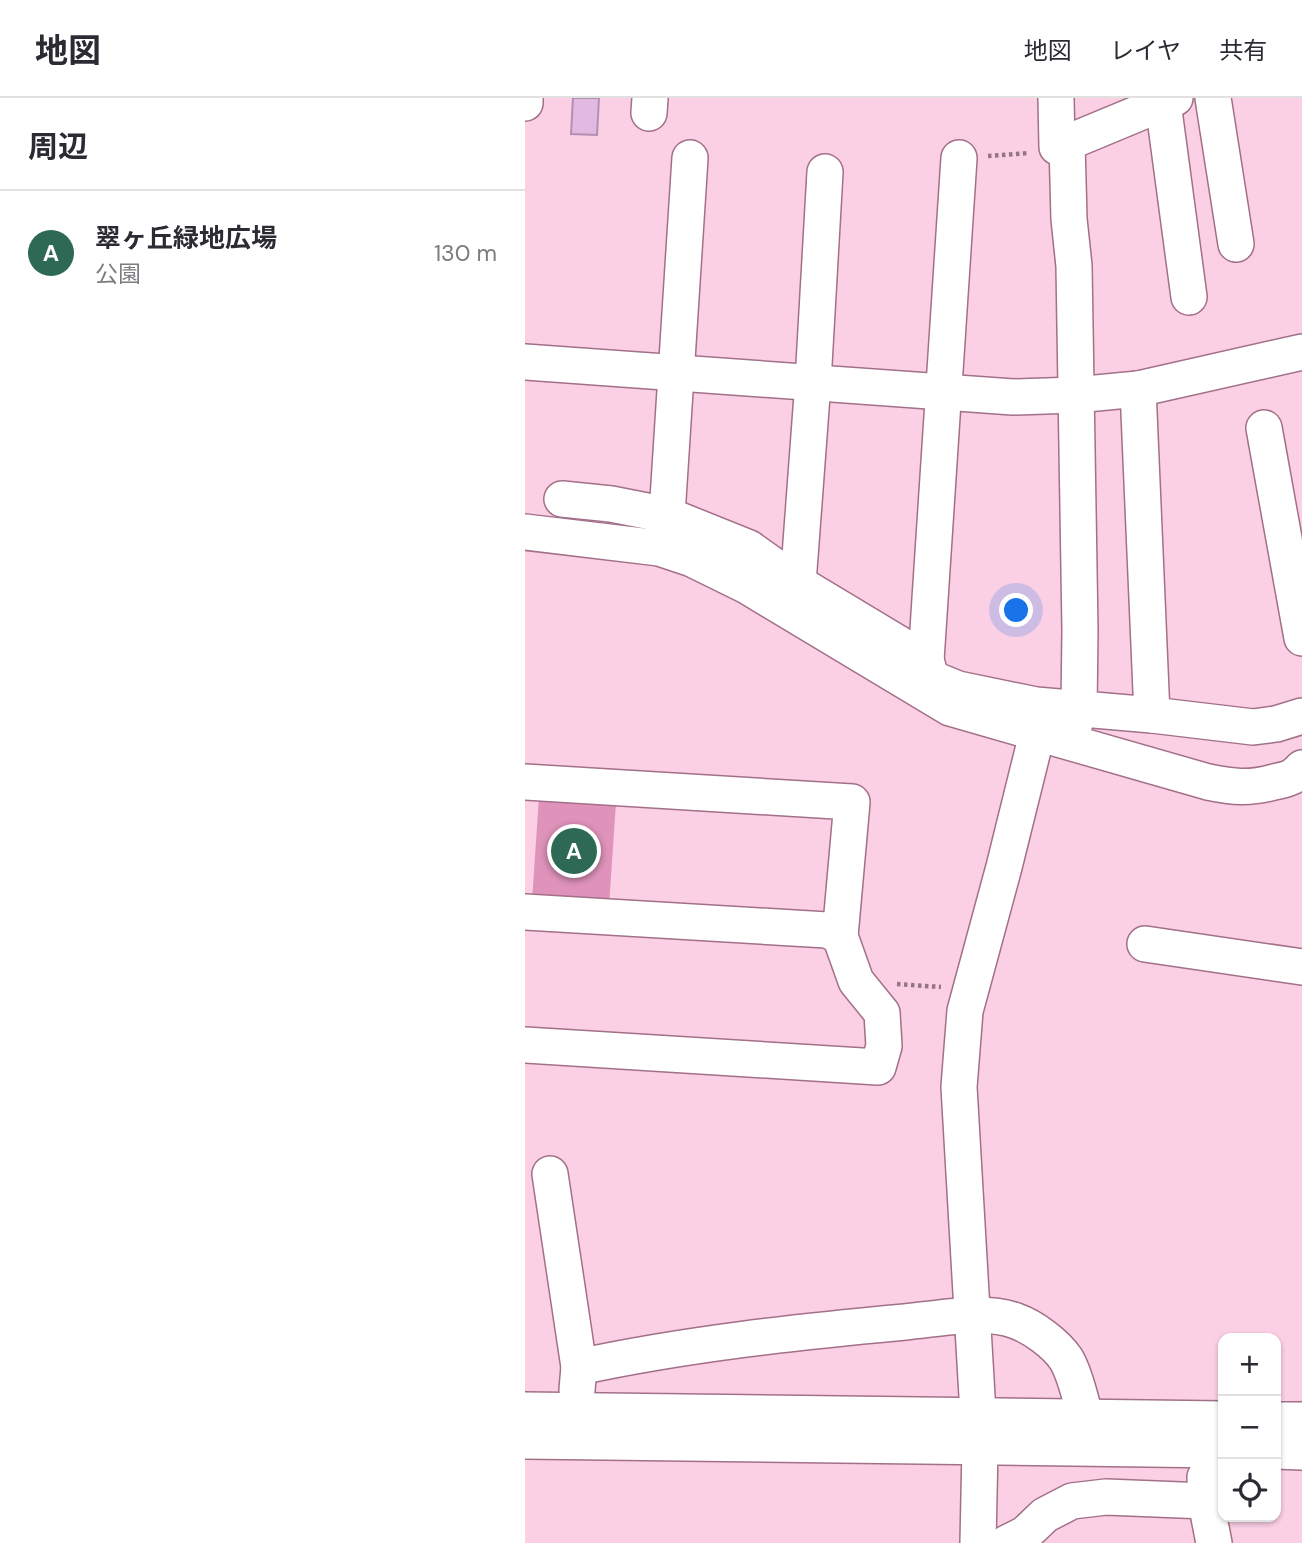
<!DOCTYPE html>
<html lang="ja">
<head>
<meta charset="utf-8">
<style>
  :root { --surface:#fff; --page:#f2f2f3; --text:#2b2b33; --muted:#7c7c81; --line:#e1e1e2; --accent:#2d6954 }
  body { margin:0; font-family:"DM Sans","Noto Sans JP",sans-serif; background:var(--page); color:var(--text) }
  .controls { position:absolute; right:21px; bottom:21px; display:grid; overflow:hidden; border-radius:14px; box-shadow:0 2px 5px #0004 }
  .controls button { width:63px; height:63px; display:grid; place-items:center; padding:0; border:0; border-bottom:2px solid var(--line); background:var(--surface); color:var(--text); font:35px sans-serif }
  .you { position:absolute; left:492px; top:513px; width:24px; height:24px; margin:-18px; border:5px solid #fff; border-radius:50%; background:#1a73e8; box-shadow:0 0 0 10px #1a73e833 }
  .badge { display:grid; place-items:center; width:46px; height:46px; border-radius:50%; background:var(--accent); color:#fff; font-size:23px; font-weight:700 }
  .pin { position:absolute; translate:-50% -50%; border:4px solid #fff; box-shadow:0 2px 7px #0006 }
  .list { margin:0; padding:0; list-style:none }
  h2 { display:flex; justify-content:space-between; align-items:center; height:91px; margin:0; padding:0 28px; font-size:30px }
  h2 small { font-size:23px; font-weight:400; color:var(--muted) }
  .list li { display:grid; grid-template-columns:46px 1fr auto; gap:21px; align-items:center; box-sizing:border-box; height:126px; padding:0 28px; border-top:2px solid var(--line) }
  .list b { display:block; font-size:26px; white-space:nowrap }
  .list p { margin:0; font-size:23px; white-space:nowrap; color:var(--muted) }
  .list em { font-size:23px; font-style:normal; color:var(--muted) }
  .icon { flex:none; width:38px; height:38px; fill:none; stroke:currentColor; stroke-width:2; stroke-linecap:round; stroke-linejoin:round }
  .map { position:relative; flex:none; width:777px; height:1445px; overflow:hidden }
  header { display:flex; align-items:center; gap:42px; box-sizing:border-box; height:98px; padding:0 35px; background:var(--surface); border-bottom:2px solid var(--line) }
  header strong { font-size:33px }
  nav { display:flex; gap:38px; margin-inline-start:auto; font-size:24px }
  main { display:flex }
  aside { flex:1; background:var(--surface) }
  .map>svg:first-child { display:block }
  .green { fill:#df92ba }
  .building { fill:#e2b9e0; stroke:#b58eb3; stroke-width:2 }
  .lines { fill:none; stroke-linecap:round; stroke-linejoin:round }
  .minor-casing { stroke:#a27089; stroke-width:38 }
  .path { stroke:#957585; stroke-width:4.5; stroke-dasharray:3.5 3.5; stroke-linecap:butt }
  .minor { stroke:#fff; stroke-width:35 }
</style>
</head>
<body>
<header>
<strong>地図</strong>
<nav><a>地図</a><a>レイヤ</a><a>共有</a></nav>
</header>
<main>
<aside>
<h2>周辺<small></small></h2>
<ul class="list">
<li><span class="badge">A</span><div><b>翠ヶ丘緑地広場</b><p>公園</p></div><em>130 m</em></li>
</ul>
</aside>
<div class="map">
<svg width="777" height="1445" viewBox="0 0 777 1445">
  <rect width="100%" height="100%" fill="#fbcfe4"/>
  <path class="green" d="M14,699L91,704L84,808L7,803Z"/>
  <path class="building" d="M48,0H74L72,37L46,36Z"/>
  <g class="lines">
    <defs>
      <g id="minor">
        <path d="M531,0L532,49L650,0"/>
        <path d="M688,0L711,146"/>
        <path d="M0,5V0"/>
        <path d="M638,5L664,199"/>
        <path d="M124,15L125,0"/>
        <path d="M542,45L544,121L549,168L555,532L554,611L548,632"/>
        <path d="M0,264L488,299L551,297L613,291L777,254"/>
        <path d="M613,291L627,617"/>
        <path d="M739,330L777,540"/>
        <path d="M37,401L86,406L142,417L224,450L273,485L401,562L406,580L433,591L511,607L627,617L728,629L751,626L777,618"/>
        <path d="M0,434L134,450L167,461L222,488L425,610L683,684C708,689 724,691 749,684C762,681 767,681 777,670"/>
        <path d="M136,440L142,417L165,60"/>
        <path d="M273,485L288,284L300,74"/>
        <path d="M395,580L401,562L434,60"/>
        <path d="M0,684L327,704L315,838L331,883L357,915L359,948L353,969L0,947"/>
        <path d="M0,814L302,832L315,838"/>
        <path d="M620,846L777,869"/>
        <path d="M25,1076L54,1269L52,1292"/>
        <path d="M54,1269C161,1246 271,1234 380,1224C413,1221 460,1211 491,1223C508,1229 531,1246 541,1261C549,1274 553,1292 557,1306"/>
        <path d="M0,1312L698,1321"/>
        <path d="M751,1322H777"/>
        <path d="M0,1343L698,1352"/>
        <path d="M751,1353L777,1354"/>
        <path d="M680,1379L681,1404L689,1445"/>
        <path d="M453,1445L455,1350L434,989L440,913L479,769L512,636"/>
        <path d="M482,1445L500,1436L520,1417L547,1403L581,1399L681,1403"/>
      </g>
    </defs>
    <use href="#minor" class="minor-casing"/>
    <g class="path">
      <path d="M463,58L503,55"/>
      <path d="M372,886L416,889"/>
    </g>
    <use href="#minor" class="minor"/>
  </g>
</svg>
<div class="controls">
<button>+</button>
<button>−</button>
<button><svg class="icon" aria-label="locate" viewBox="0 0 24 24"><circle cx="12" cy="12" r="6"/><path d="M12 2v4M12 18v4M2 12h4M18 12h4"/></svg></button>
</div>
<div class="you"></div>
<div class="pin badge" style="left:49px;top:753px">A</div>
</div>
</main>
</body>
</html>
